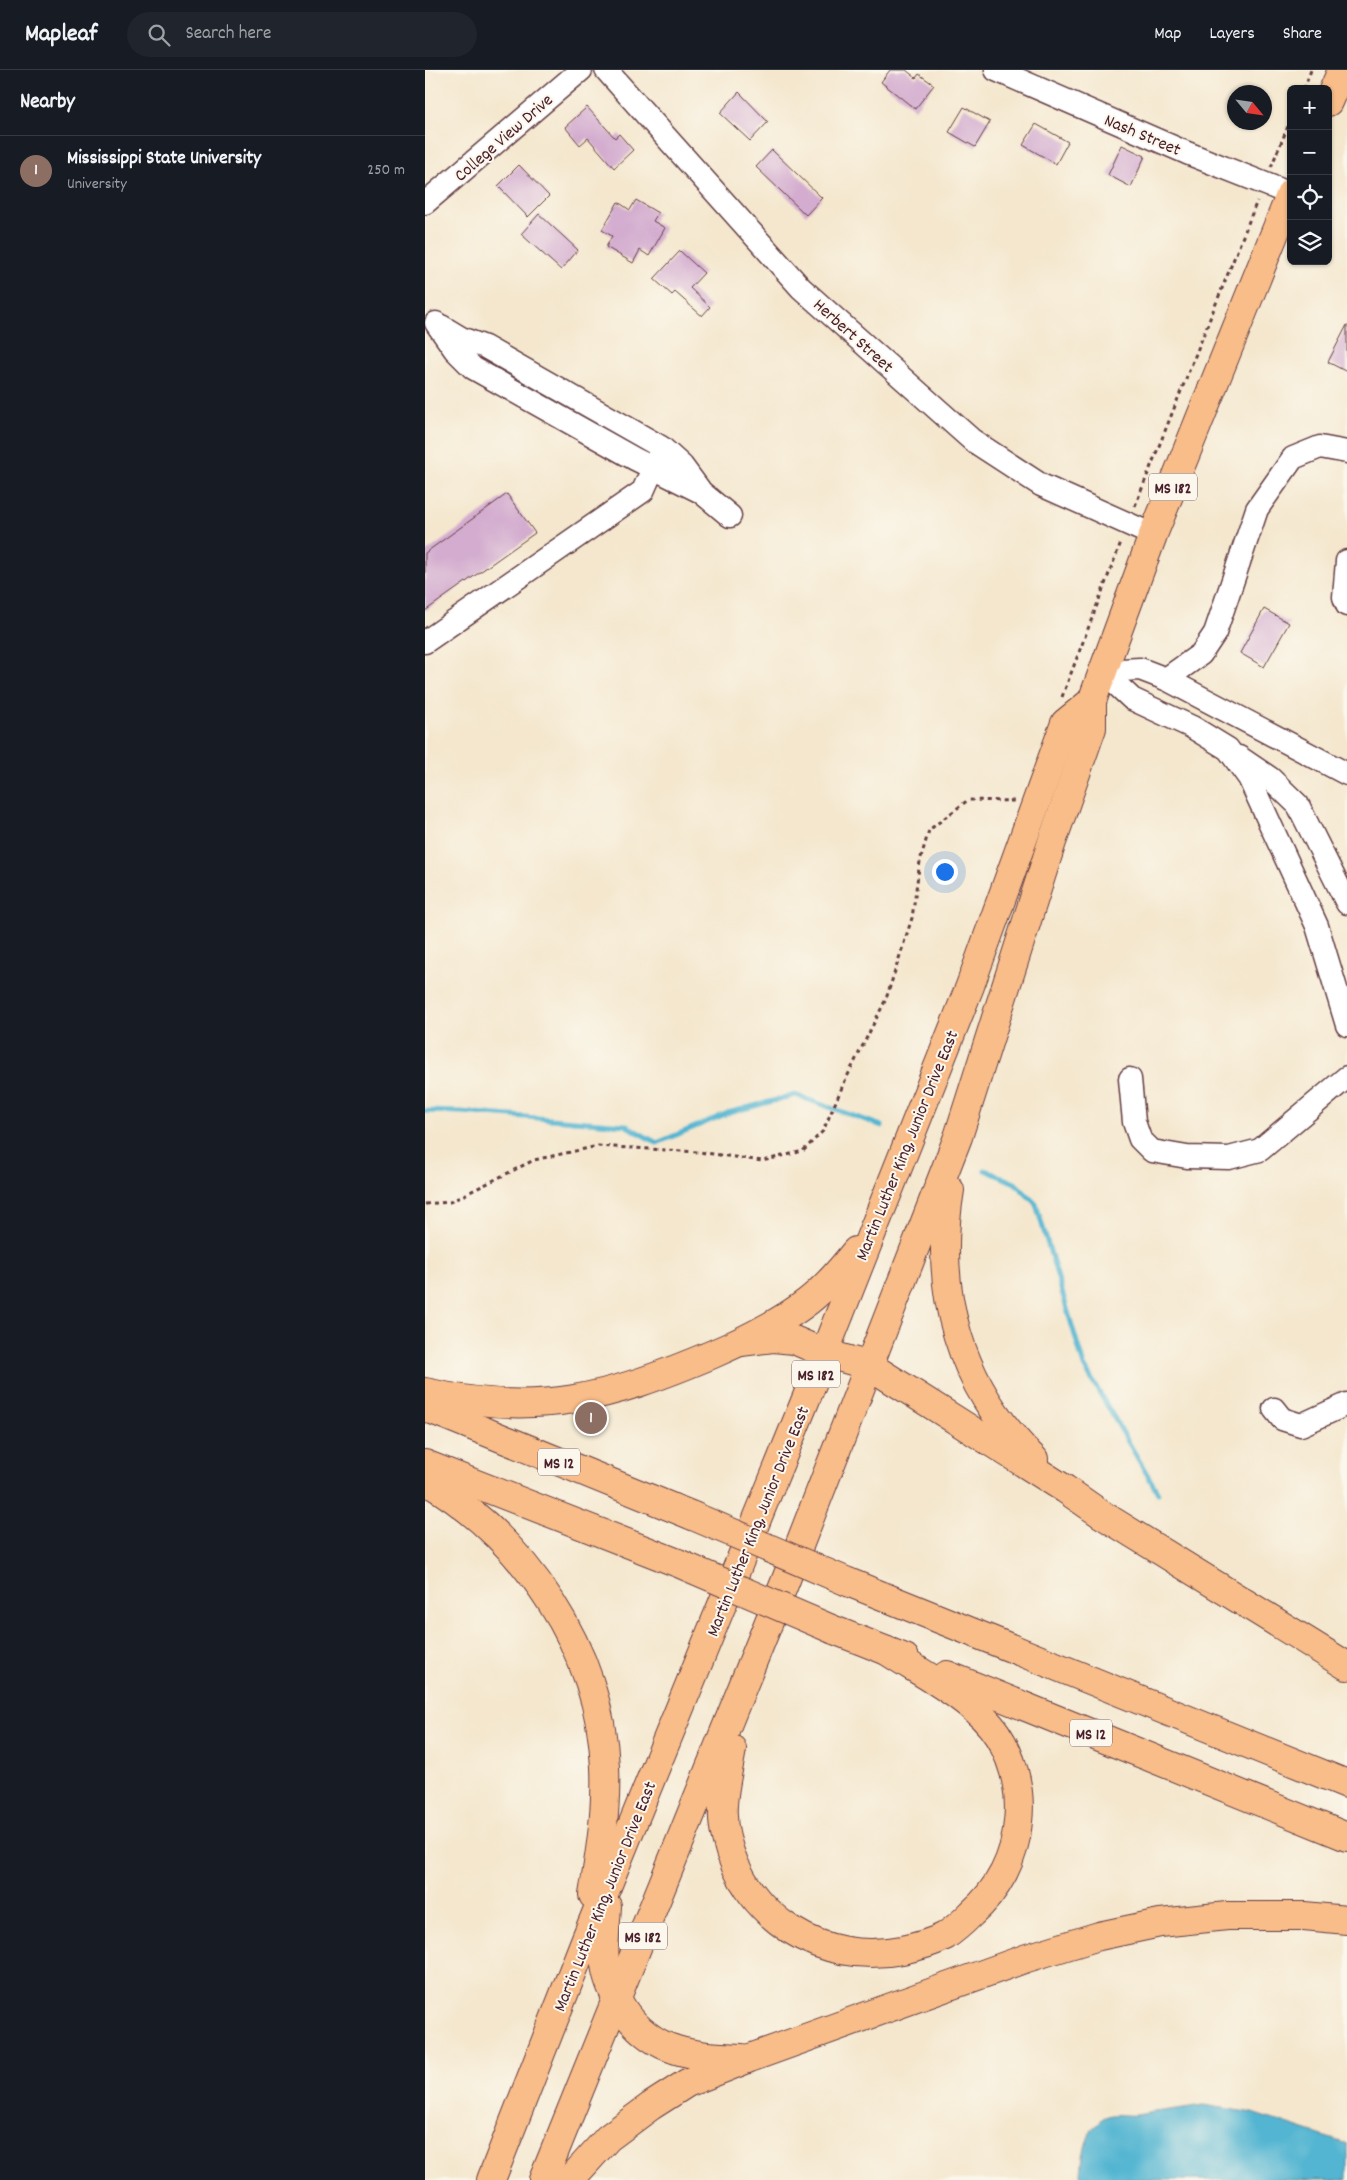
<!DOCTYPE html>
<html lang="en">
<head>
<meta charset="utf-8">
<style>
  :root { --surface:#171b24; --page:#20242c; --text:#f1f3f6; --muted:#9ea1a6; --line:#363941; --accent:#0f766e }
  body { margin:0; font-family:Dekko,sans-serif; background:var(--page); color:var(--text) }
  .controls { position:absolute; right:15px; top:15px; display:grid; overflow:hidden; border-radius:8px; box-shadow:0 1px 4px #0004 }
  .controls button { width:45px; height:45px; display:grid; place-items:center; padding:0; border:0; border-bottom:1px solid var(--line); background:var(--surface); color:var(--text); font:25px sans-serif }
  .compass { position:absolute; left:802px; top:15px; width:45px; height:45px; border-radius:50%; background:var(--surface); box-shadow:0 1px 4px #0004; rotate:119deg }
  .you { position:absolute; left:519px; top:801px; width:18px; height:18px; margin:-12px; border:4px solid #fff; border-radius:50%; background:#1a73e8; box-shadow:0 0 0 8px #1a73e833 }
  .badge { display:grid; place-items:center; width:32px; height:32px; border-radius:50%; background:var(--accent); color:#fff; font-size:16px; font-weight:700 }
  .pin { position:absolute; translate:-50% -50%; border:2px solid #fff; box-shadow:0 1px 5px #0006 }
  .list { margin:0; padding:0; list-style:none }
  h2 { display:flex; justify-content:space-between; align-items:center; height:65px; margin:0; padding:0 20px; font-size:21px }
  h2 small { font-size:16px; font-weight:400; color:var(--muted) }
  .list li { display:grid; grid-template-columns:32px 1fr auto; gap:15px; align-items:center; box-sizing:border-box; height:70px; padding:0 20px; border-top:1px solid var(--line) }
  .list b { display:block; font-size:19px; white-space:nowrap }
  .list p { margin:0; font-size:16px; white-space:nowrap; color:var(--muted) }
  .list em { font-size:16px; font-style:normal; color:var(--muted) }
  .icon { flex:none; width:28px; height:28px; fill:none; stroke:currentColor; stroke-width:2; stroke-linecap:round; stroke-linejoin:round }
  .map { position:relative; flex:none; width:922px; height:2110px; overflow:hidden }
  header { display:flex; align-items:center; gap:30px; box-sizing:border-box; height:70px; padding:0 25px; background:var(--surface); border-bottom:1px solid var(--line) }
  header strong { font-size:24px }
  nav { display:flex; gap:28px; margin-inline-start:auto; font-size:18px }
  .search { width:350px; height:45px; background:var(--page); display:flex; align-items:center; gap:12px; box-sizing:border-box; padding:0 18px; border-radius:28px; color:var(--muted); font-size:19px }
  main { display:flex }
  aside { flex:1; background:var(--surface) }
  .map>svg:first-child { display:block }
  .water { fill:#52b5d1; stroke:#4e6a7e }
  .lines { fill:none; stroke-linecap:round; stroke-linejoin:round }
  .stream { stroke:#52b5d1; stroke-width:5 }
  .building { fill:#d3accf }
  .minor-casing { stroke:#643d43; stroke-width:25 }
  .major-casing { stroke:#643d43; stroke-width:30 }
  .path { stroke:#643d43; stroke-width:3; stroke-dasharray:4 4; stroke-linecap:butt }
  .minor { stroke:#fff; stroke-width:22 }
  .major { stroke:#f8bd89; stroke-width:28 }
  .major-bridge-casing { stroke:#643d43; stroke-width:30; stroke-linecap:butt }
  .major-bridge { stroke:#f8bd89; stroke-width:28 }
  .labels { text-anchor:middle; stroke-width:4; stroke-linejoin:round; paint-order:stroke }
  .shield { fill:#fbf7ec; stroke:#7f6065; stroke-width:1 }
  .shield-label { font-size:16px; font-weight:bold; fill:#4a1f2b }
  .street-label { font-size:18px; fill:#4a1f2b; stroke:#fbf7ec }
</style>
</head>
<body>
<header>
<strong>Mapleaf</strong>
<div class="search"><svg class="icon" aria-label="search" viewBox="0 0 24 24"><circle cx="10" cy="10" r="6"/><path d="M15 15l6 6"/></svg>Search here</div>
<nav><a>Map</a><a>Layers</a><a>Share</a></nav>
</header>
<main>
<aside>
<h2>Nearby<small></small></h2>
<ul class="list">
<li><span class="badge" style="background:#8d6e63">1</span><div><b>Mississippi State University</b><p>University</p></div><em>250 m</em></li>
</ul>
</aside>
<div class="map">
<svg width="922" height="2110" viewBox="0 0 922 2110">
  <rect width="100%" height="100%" fill="#fbf7ec"/>
  <filter id="ink" filterUnits="userSpaceOnUse"><feTurbulence type="fractalNoise" baseFrequency=".02" numOctaves="2"/><feDisplacementMap in="SourceGraphic" scale="10" xChannelSelector="R" yChannelSelector="G"/><feConvolveMatrix kernelMatrix="1 2 1 2 8 2 1 2 1" color-interpolation-filters="sRGB"/></filter>
  <filter id="wash" filterUnits="userSpaceOnUse"><feTurbulence type="fractalNoise" baseFrequency=".0096" numOctaves="4" result="noise"/><feDisplacementMap in="SourceGraphic" scale="20" xChannelSelector="R" yChannelSelector="G"/><feGaussianBlur stdDeviation="1.12" result="paint"/><feColorMatrix in="noise" values="0 0 0 0 0 0 0 0 0 0 0 0 0 0 0 0 0 1.4 0 .05"/><feComposite in="paint" operator="in"/></filter>
  <g filter="url(#wash)">
    <rect width="100%" height="100%" fill="#f4e7ce"/>
    <path class="water" d="M779,2035L828,2043L922,2074V2110H656C656,2090 661,2053 683,2046C691,2043 702,2046 710,2045C733,2042 756,2038 779,2035Z"/>
    <g class="lines">
      <g class="stream">
        <path d="M0,1041L36,1042L200,1055L232,1073L303,1043L370,1025L457,1056"/>
        <path d="M560,1100L590,1113L611,1134L659,1296L733,1423"/>
      </g>
    </g>
    <g id="blocks">
      <g class="building">
        <path d="M465,0H481L491,8L494,4L509,15L490,39L456,12Z"/>
        <path d="M314,22L343,52L325,71L295,43Z"/>
        <path d="M162,37L190,68L194,64L208,80L189,98L163,68L155,75L140,57Z"/>
        <path d="M539,37L565,52L550,77L524,62Z"/>
        <path d="M611,54L643,72L631,94L598,75Z"/>
        <path d="M697,75L720,86L706,117L683,105Z"/>
        <path d="M347,80L397,128L381,145L331,97Z"/>
        <path d="M94,95L124,126L103,147L73,116Z"/>
        <path d="M211,130L233,143L228,151L240,158L224,186L215,180L208,193L181,177L187,166L177,160L193,132L205,140Z"/>
        <path d="M114,144L153,180L136,200L96,164Z"/>
        <path d="M255,181L279,203L265,218L285,237L277,246L250,222L247,225L229,209Z"/>
        <path d="M922,255V302L903,292Z"/>
        <path d="M82,424L110,463L0,541V483Z"/>
        <path d="M839,539L864,553L839,597L815,583Z"/>
      </g>
    </g>
  </g>
  <g filter="url(#ink)">
    <use href="#blocks" fill-opacity="0" stroke="#643d43" stroke-width="1"/>
    <g class="lines">
      <defs>
        <g id="minor">
          <path d="M181,0L376,218L547,370L616,415L728,465"/>
          <path d="M571,0L762,83L866,124"/>
          <path d="M0,133L156,0"/>
          <path d="M11,253L30,280L48,298L210,389L276,422L305,446"/>
          <path d="M16,256L36,268L60,277L236,377L257,396L274,419"/>
          <path d="M922,491L919,527L922,535"/>
          <path d="M0,572L218,421L234,385"/>
          <path d="M677,601L707,629L767,657L803,679L824,708L892,856L922,955"/>
          <path d="M677,601L715,599L741,609L922,704"/>
          <path d="M741,609L776,584L790,563L832,439L868,388L895,377L922,382"/>
          <path d="M814,687L845,708L873,735L922,833"/>
          <path d="M705,1009L709,1052L715,1069L727,1081L762,1087L804,1088L835,1080L922,1007"/>
          <path d="M849,1339L857,1349L876,1355L922,1334"/>
        </g>
        <g id="major">
          <path d="M903,32L917,0"/>
          <path d="M525,1120C508,1221 534,1316 609,1389"/>
          <path d="M316,1272L348,1268L369,1270L399,1283L445,1296L640,1419L676,1444L922,1596"/>
          <path d="M0,1322C113,1348 184,1328 288,1284C321,1270 373,1244 398,1218C410,1207 420,1194 431,1181"/>
          <path d="M0,1337L268,1446"/>
          <path d="M0,1394L253,1493"/>
          <path d="M0,1410C100,1469 175,1579 180,1697C182,1740 175,1783 168,1825"/>
          <path d="M423,1512L922,1714"/>
          <path d="M409,1560L480,1588"/>
          <path d="M522,1605L922,1767"/>
          <path d="M307,1679C302,1709 293,1737 301,1768C320,1848 397,1896 477,1880C491,1877 507,1873 520,1866C529,1860 538,1852 546,1844C573,1820 590,1788 593,1752C597,1719 587,1682 566,1656C539,1624 497,1604 462,1581"/>
          <path d="M182,1836C181,1855 178,1875 180,1894C182,1911 189,1925 198,1939C228,1984 268,1986 317,1988"/>
          <path d="M66,2110L159,1873L383,1324L545,916L640,653L667,631"/>
          <path d="M118,2110L360,1512L533,1067L627,772L667,658V631L728,465L866,123"/>
          <path d="M145,2110L183,2068L226,2036L262,2013L325,1988L602,1888L674,1866L735,1853L802,1846H879L922,1850"/>
        </g>
      </defs>
      <use href="#minor" class="minor-casing"/>
      <use href="#major" class="major-casing"/>
      <g class="path">
        <path d="M879,19L886,0"/>
        <path d="M846,97L866,49"/>
        <path d="M710,436L832,131"/>
        <path d="M637,627L696,472"/>
        <path d="M0,1134L25,1132L109,1090L173,1076L274,1082L337,1091L378,1081L398,1061L418,1015L461,929L487,848L495,791L504,760L543,730L589,731"/>
      </g>
      <use href="#minor" class="minor"/>
      <use href="#major" class="major"/>
      <defs>
        <g id="major-bridge">
          <path d="M268,1446L423,1512"/>
          <path d="M253,1493L409,1560"/>
        </g>
      </defs>
      <use href="#major-bridge" class="major-bridge-casing"/>
      <use href="#major-bridge" class="major-bridge"/>
    </g>
  </g>
  <g class="labels">
    <g class="shield">
      <rect x="724" y="403.5" width="48" height="27" rx="4"/>
      <rect x="367" y="1290.5" width="48" height="27" rx="4"/>
      <rect x="113" y="1378.5" width="42" height="27" rx="4"/>
      <rect x="645" y="1649.5" width="42" height="27" rx="4"/>
      <rect x="194" y="1852.5" width="48" height="27" rx="4"/>
    </g>
    <g class="shield-label">
      <text x="748" y="423">MS 182</text>
      <text x="391" y="1310">MS 182</text>
      <text x="134" y="1398">MS 12</text>
      <text x="666" y="1669">MS 12</text>
      <text x="218" y="1872">MS 182</text>
    </g>
    <g class="street-label">
      <text transform="translate(718 64) rotate(23)" y="6">Nash Street</text>
      <text transform="translate(78 67) rotate(-41)" y="6">College View Drive</text>
      <text transform="translate(429 265) rotate(42)" y="6">Herbert Street</text>
      <text transform="translate(481 1075) rotate(-68)" y="6">Martin Luther King, Junior Drive East</text>
      <text transform="translate(332 1451) rotate(-68)" y="6">Martin Luther King, Junior Drive East</text>
      <text transform="translate(179 1826) rotate(-68)" y="6">Martin Luther King, Junior Drive East</text>
    </g>
  </g>
</svg>
<div class="controls">
<button>+</button>
<button>−</button>
<button><svg class="icon" aria-label="locate" viewBox="0 0 24 24"><circle cx="12" cy="12" r="6"/><path d="M12 2v4M12 18v4M2 12h4M18 12h4"/></svg></button>
<button><svg class="icon" aria-label="layers" viewBox="0 0 24 24"><path d="M12 4l9 5-9 5-9-5zM3 14l9 5 9-5"/></svg></button>
</div>
<svg class="compass" viewBox="-18 -18 36 36"><path d="M0-13l5 13h-10z" fill="#e53935"/><path d="M0 13l5-13h-10z" fill="#9ea1a6"/></svg>
<div class="you"></div>
<div class="pin badge" style="left:166px;top:1348px;background:#8d6e63">1</div>
</div>
</main>
</body>
</html>
